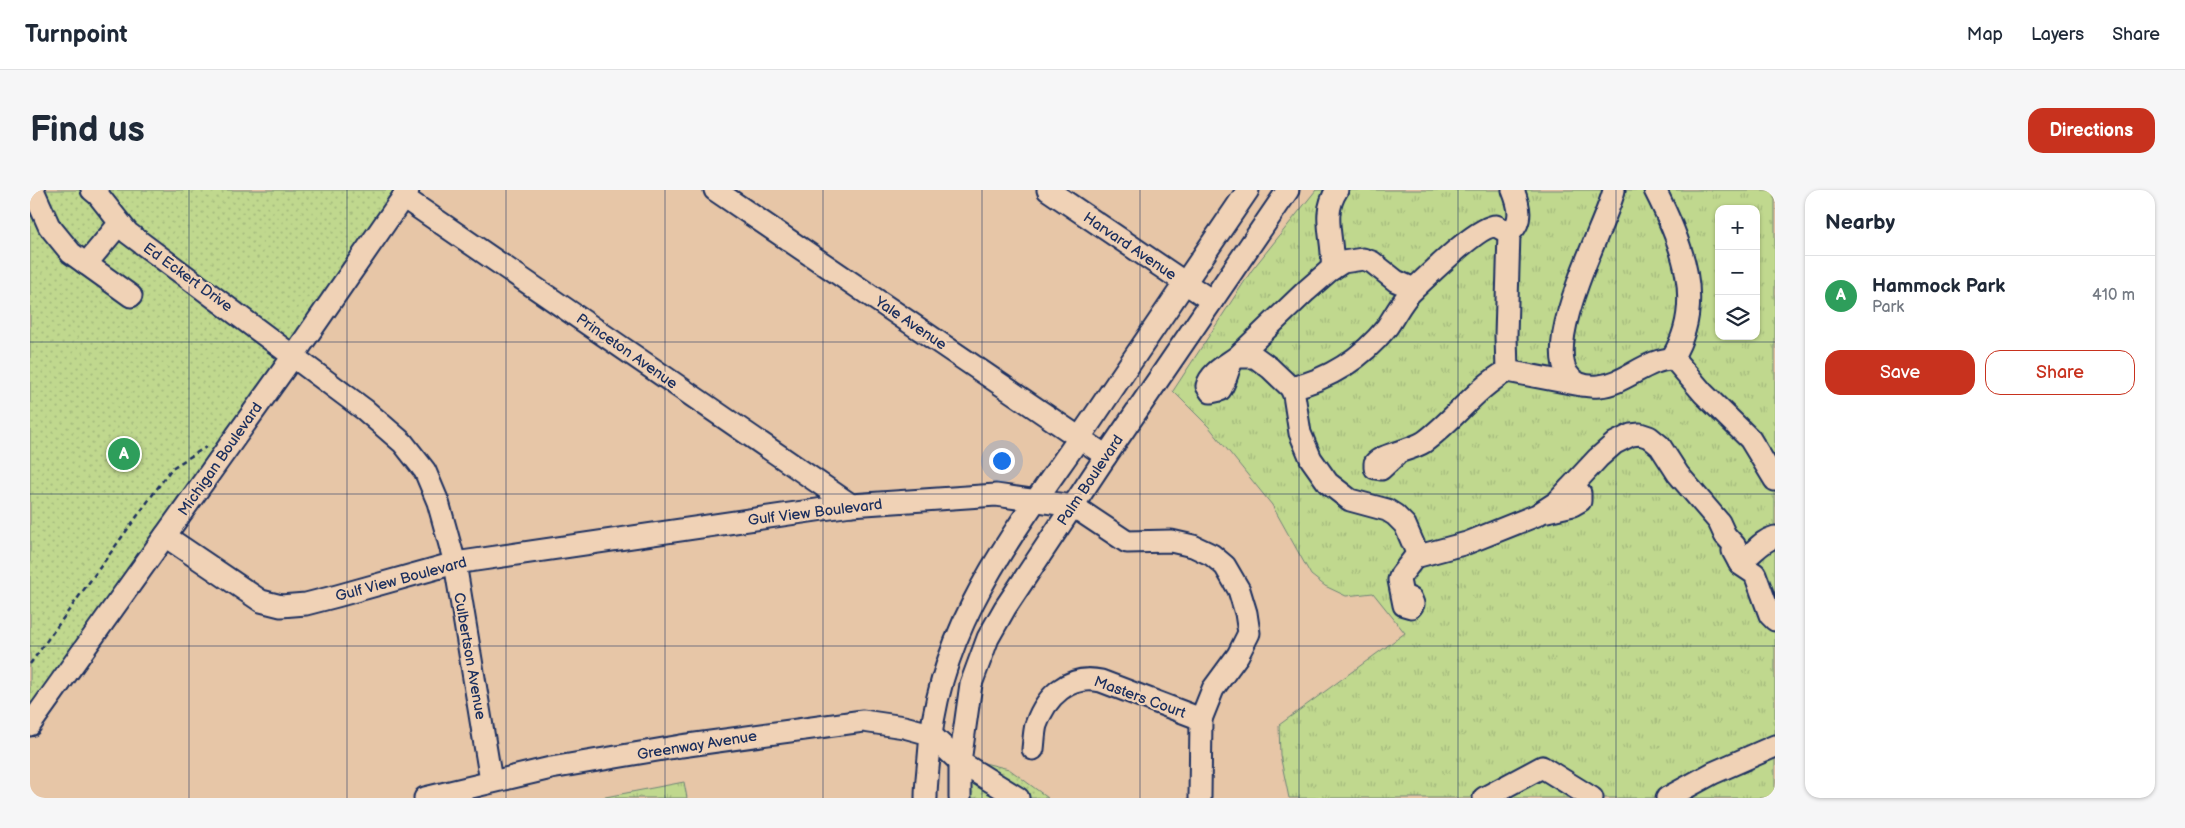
<!DOCTYPE html>
<html lang="en">
<head>
<meta charset="utf-8">
<style>
  :root { --surface:#fff; --page:#f6f6f7; --text:#1f2937; --muted:#747a83; --line:#e0e1e3; --accent:#c8321e }
  body { margin:0; font-family:"Balsamiq Sans",sans-serif; background:var(--page); color:var(--text) }
  .controls { position:absolute; right:15px; top:15px; display:grid; overflow:hidden; border-radius:10px; box-shadow:0 1px 4px #0004 }
  .controls button { width:45px; height:45px; display:grid; place-items:center; padding:0; border:0; border-bottom:1px solid var(--line); background:var(--surface); color:var(--text); font:25px sans-serif }
  .you { position:absolute; left:971px; top:270px; width:18px; height:18px; margin:-12px; border:4px solid #fff; border-radius:50%; background:#1a73e8; box-shadow:0 0 0 8px #1a73e833 }
  .badge { display:grid; place-items:center; width:32px; height:32px; border-radius:50%; background:var(--accent); color:#fff; font-size:16px; font-weight:700 }
  .pin { position:absolute; translate:-50% -50%; border:2px solid #fff; box-shadow:0 1px 5px #0006 }
  .list { margin:0; padding:0; list-style:none }
  h2 { display:flex; justify-content:space-between; align-items:center; height:65px; margin:0; padding:0 20px; font-size:21px }
  h2 small { font-size:16px; font-weight:400; color:var(--muted) }
  .list li { display:grid; grid-template-columns:32px 1fr auto; gap:15px; align-items:center; box-sizing:border-box; height:80px; padding:0 20px; border-top:1px solid var(--line) }
  .list b { display:block; font-size:19px; white-space:nowrap }
  .list p { margin:0; font-size:16px; white-space:nowrap; color:var(--muted) }
  .list em { font-size:16px; font-style:normal; color:var(--muted) }
  .actions { display:flex; gap:10px; padding:15px 20px }
  .actions a { flex:1; padding:11px 0; border:1px solid var(--accent); border-radius:15px; text-align:center; font-size:18px; color:var(--accent) }
  .actions .main { background:var(--accent); color:#fff }
  .icon { flex:none; width:28px; height:28px; fill:none; stroke:currentColor; stroke-width:2; stroke-linecap:round; stroke-linejoin:round }
  .map { position:relative; flex:none; width:1745px; height:608px; overflow:hidden; border-radius:15px }
  header { display:flex; align-items:center; gap:30px; box-sizing:border-box; height:70px; padding:0 25px; background:var(--surface); border-bottom:1px solid var(--line) }
  header strong { font-size:24px }
  nav { display:flex; gap:28px; margin-inline-start:auto; font-size:18px }
  .intro { display:flex; align-items:center; justify-content:space-between; box-sizing:border-box; height:120px; padding:0 30px }
  h1 { margin:0; font-size:35px }
  .button { padding:12px 22px; border-radius:15px; background:var(--accent); color:#fff; font-size:18px; font-weight:700 }
  main { display:flex; gap:30px; padding:0 30px }
  aside { flex:1; background:var(--surface); border-radius:15px; box-shadow:0 1px 4px #0004 }
  .map>svg:first-child { display:block }
  .grass { fill:url(#grass-tufts); stroke:#6e8476; fill-rule:evenodd }
  .park { fill:url(#park-dots); stroke:#6e8476 }
  .lines { fill:none; stroke-linecap:round; stroke-linejoin:round }
  .minor-casing { stroke:#1b2f5e; stroke-width:25 }
  .path { stroke:#1b2f5e; stroke-width:2.5; stroke-dasharray:5 4; stroke-linecap:butt }
  .minor { stroke:#f0d2b6; stroke-width:21 }
  .grid { fill:none; stroke:#1b2f5e; stroke-width:1; stroke-opacity:0.55 }
  .labels { text-anchor:middle; stroke-width:4.5; stroke-linejoin:round; paint-order:stroke }
  .street-label { font-size:15px; fill:#1b2f5e; stroke:#f0d2b6 }
</style>
</head>
<body>
<header>
<strong>Turnpoint</strong>
<nav><a>Map</a><a>Layers</a><a>Share</a></nav>
</header>
<div class="intro"><h1>Find us</h1><a class="button">Directions</a></div>
<main>
<div class="map">
<svg width="1745" height="608" viewBox="0 0 1745 608">
  <defs>
    <pattern id="grass-tufts" width="24" height="20" patternUnits="userSpaceOnUse" patternTransform="scale(1.25)"><rect width="24" height="20" fill="#c0d88e"/><path d="M3 7l-1-3M5 7V3M7 7l1-3M15 17l-1-3M17 17v-4M19 17l1-3" fill="none" stroke="#a4ba7d"/></pattern>
    <pattern id="park-dots" width="8" height="8" patternUnits="userSpaceOnUse" patternTransform="scale(1.25)"><rect width="8" height="8" fill="#c0d88e"/><path d="M2 2h.1M6 6h.1" fill="none" stroke="#a4ba7d" stroke-width="1.8" stroke-linecap="round"/></pattern>
  </defs>
  <rect width="100%" height="100%" fill="#e7c6a7"/>
  <filter id="ink" filterUnits="userSpaceOnUse"><feTurbulence type="fractalNoise" baseFrequency=".02" numOctaves="2"/><feDisplacementMap in="SourceGraphic" scale="10" xChannelSelector="R" yChannelSelector="G"/><feConvolveMatrix kernelMatrix="1 2 1 2 8 2 1 2 1" color-interpolation-filters="sRGB"/></filter>
  <g filter="url(#ink)">
    <g class="grass">
      <path d="M1286,0H1745V608H1259L1250,565L1249,535L1375,443L1343,403L1316,406L1295,396L1281,385L1242,315L1179,237L1143,201L1222,80ZM1689,19H1726V146H1689Z"/>
      <path d="M654,592L657,608H570Z"/>
    </g>
    <g class="park">
      <path d="M0,0H375L0,528Z"/>
      <path d="M946,571L979,579L1018,608H938L937,592Z"/>
    </g>
    <g class="lines">
      <defs>
        <g id="minor">
          <path d="M3,0L19,36L41,63L101,106"/>
          <path d="M62,0L68,5L98,43L335,220L373,253L395,281L408,312L425,373L461,591"/>
          <path d="M685,0L1076,266"/>
          <path d="M1018,0L1182,111"/>
          <path d="M1584,0C1578,34 1481,203 1569,196C1596,194 1617,168 1644,169L1673,203L1720,249L1745,290"/>
          <path d="M1625,0C1652,53 1676,113 1642,168"/>
          <path d="M373,7L821,315"/>
          <path d="M56,74L90,33"/>
          <path d="M1302,79C1305,50 1290,26 1307,0"/>
          <path d="M1202,171C1197,181 1196,192 1190,200L1181,202L1177,196C1180,183 1196,175 1207,167"/>
          <path d="M1477,181L1476,146L1479,43"/>
          <path d="M1261,198C1300,189 1332,168 1357,137C1366,124 1372,110 1384,99"/>
          <path d="M1366,265L1351,279L1345,278V273C1351,265 1382,260 1394,252C1423,231 1446,198 1477,181L1551,195"/>
          <path d="M1517,321L1543,315L1550,311V303L1547,300L1539,299"/>
          <path d="M135,346L231,411L251,416L276,414L307,406L425,373L821,315L966,305L1043,316L1097,352L1141,351L1163,356L1182,365L1195,376L1209,400L1216,423L1219,443L1208,465L1183,499L1171,529L1170,608"/>
          <path d="M1388,365L1375,335L1365,325L1357,320L1320,310L1298,293L1281,269L1270,243L1264,205L1261,198L1240,178L1225,167H1207L1276,101L1299,81L1313,72L1333,69L1342,72L1366,91L1384,99C1399,85 1449,35 1466,36L1479,43C1494,32 1489,15 1483,0"/>
          <path d="M1709,372C1722,366 1730,351 1745,347"/>
          <path d="M1372,405L1381,409L1383,414L1381,417L1374,415L1369,390L1371,385L1385,367L1437,353L1507,325L1527,312L1568,268L1585,253L1601,245L1610,244L1619,247L1630,256L1648,284L1689,332L1695,345L1705,356L1703,361L1710,374L1725,384L1740,425L1745,430"/>
          <path d="M0,535L264,165L378,0"/>
          <path d="M1003,559C1004,552 1004,543 1006,535C1016,506 1039,484 1071,491L1171,529"/>
          <path d="M395,608L521,578L651,556L833,531L874,537L900,544L930,572L988,608"/>
          <path d="M896,608C896,594 898,580 899,567C907,433 989,337 1061,231C1113,154 1166,77 1218,0"/>
          <path d="M930,608V572L941,494L958,448L975,418L1076,266L1258,0"/>
          <path d="M1454,608L1512,577L1562,608"/>
          <path d="M1637,608L1683,583L1745,556"/>
        </g>
      </defs>
      <use href="#minor" class="minor-casing"/>
      <path class="path" d="M0,474L142,278L176,257"/>
      <use href="#minor" class="minor"/>
    </g>
  </g>
  <path class="grid" d="M159,0V608M317,0V608M476,0V608M635,0V608M793,0V608M952,0V608M1110,0V608M1269,0V608M1428,0V608M1586,0V608M0,152H1745M0,304H1745M0,456H1745"/>
  <g class="labels">
    <g class="street-label">
      <text transform="translate(1100 56) rotate(34)" y="5">Harvard Avenue</text>
      <text transform="translate(158 87) rotate(36)" y="5">Ed Eckert Drive</text>
      <text transform="translate(881 133) rotate(34)" y="5">Yale Avenue</text>
      <text transform="translate(597 161) rotate(35)" y="5">Princeton Avenue</text>
      <text transform="translate(190 269) rotate(-55)" y="5">Michigan Boulevard</text>
      <text transform="translate(1060 290) rotate(-56)" y="5">Palm Boulevard</text>
      <text transform="translate(785 322) rotate(-7)" y="5">Gulf View Boulevard</text>
      <text transform="translate(371 389) rotate(-15)" y="5">Gulf View Boulevard</text>
      <text transform="translate(440 466) rotate(80)" y="5">Culbertson Avenue</text>
      <text transform="translate(1110 507) rotate(20)" y="5">Masters Court</text>
      <text transform="translate(667 555) rotate(-9)" y="5">Greenway Avenue</text>
    </g>
  </g>
</svg>
<div class="controls">
<button>+</button>
<button>−</button>
<button><svg class="icon" aria-label="layers" viewBox="0 0 24 24"><path d="M12 4l9 5-9 5-9-5zM3 14l9 5 9-5"/></svg></button>
</div>
<div class="you"></div>
<div class="pin badge" style="left:94px;top:264px;background:#2e9e5b">A</div>
</div>
<aside>
<h2>Nearby<small></small></h2>
<ul class="list">
<li><span class="badge" style="background:#2e9e5b">A</span><div><b>Hammock Park</b><p>Park</p></div><em>410 m</em></li>
</ul>
<div class="actions"><a class="main">Save</a><a>Share</a></div>
</aside>
</main>
</body>
</html>
